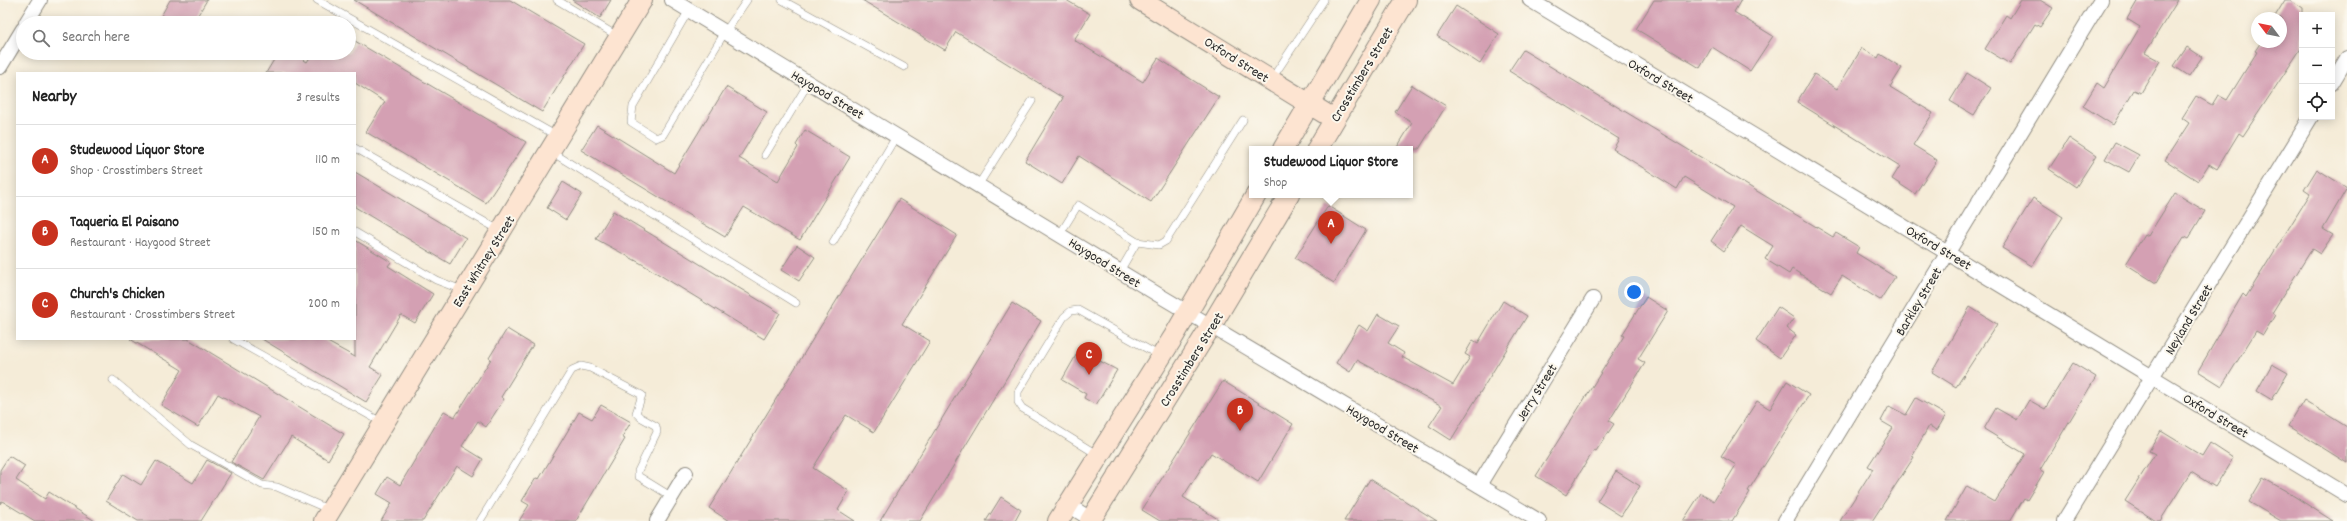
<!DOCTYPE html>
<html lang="en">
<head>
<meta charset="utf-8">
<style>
  :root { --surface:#fff; --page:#f2f2f2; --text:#222; --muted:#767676; --line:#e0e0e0; --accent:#c8321e }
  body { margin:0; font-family:Dekko,sans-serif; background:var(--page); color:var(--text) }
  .controls { position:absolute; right:12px; top:12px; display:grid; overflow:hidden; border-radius:0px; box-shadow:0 2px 10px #0003 }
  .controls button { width:36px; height:36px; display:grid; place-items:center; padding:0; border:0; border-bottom:1px solid var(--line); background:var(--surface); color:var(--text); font:20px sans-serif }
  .compass { position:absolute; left:2251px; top:12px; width:36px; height:36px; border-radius:50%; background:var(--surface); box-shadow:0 2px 10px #0003; rotate:302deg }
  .you { position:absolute; left:1634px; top:292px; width:14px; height:14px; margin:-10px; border:3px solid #fff; border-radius:50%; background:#1a73e8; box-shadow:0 0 0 6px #1a73e833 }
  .badge { display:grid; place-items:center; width:26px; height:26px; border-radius:50%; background:var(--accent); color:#fff; font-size:13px; font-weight:700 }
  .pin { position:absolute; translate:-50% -33px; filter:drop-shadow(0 1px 2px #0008) }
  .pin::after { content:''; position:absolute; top:21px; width:14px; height:12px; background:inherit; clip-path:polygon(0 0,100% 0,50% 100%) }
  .popup { position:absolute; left:1249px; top:146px; width:164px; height:52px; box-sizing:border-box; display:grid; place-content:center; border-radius:0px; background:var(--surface); filter:drop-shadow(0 1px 3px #0005); font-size:13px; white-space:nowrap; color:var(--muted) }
  .popup b { font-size:15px; color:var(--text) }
  .popup::after { content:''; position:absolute; left:50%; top:100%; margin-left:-8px; border:8px solid transparent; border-top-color:var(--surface) }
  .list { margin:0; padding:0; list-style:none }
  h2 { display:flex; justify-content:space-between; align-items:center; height:52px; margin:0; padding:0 16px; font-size:17px }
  h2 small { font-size:13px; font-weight:400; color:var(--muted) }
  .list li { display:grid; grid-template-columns:26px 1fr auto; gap:12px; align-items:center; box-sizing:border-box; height:72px; padding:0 16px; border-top:1px solid var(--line) }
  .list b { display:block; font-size:15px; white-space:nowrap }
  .list p { margin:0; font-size:13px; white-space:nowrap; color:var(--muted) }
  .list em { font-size:13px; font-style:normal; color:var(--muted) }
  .icon { flex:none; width:22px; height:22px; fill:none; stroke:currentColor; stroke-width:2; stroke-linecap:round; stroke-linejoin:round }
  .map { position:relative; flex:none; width:2347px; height:521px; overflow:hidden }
  .search { position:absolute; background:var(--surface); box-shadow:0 2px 10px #0003; left:16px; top:16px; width:340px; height:44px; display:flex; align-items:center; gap:10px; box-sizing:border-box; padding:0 14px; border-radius:22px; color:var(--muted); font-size:15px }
  .panel { position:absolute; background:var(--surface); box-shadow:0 2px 10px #0003; left:16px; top:72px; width:340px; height:268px; border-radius:0px }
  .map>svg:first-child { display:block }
  .building { fill:#d4a0b3 }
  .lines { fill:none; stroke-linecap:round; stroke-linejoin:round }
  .lane-casing { stroke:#908c82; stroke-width:8 }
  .street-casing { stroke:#908c82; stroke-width:16 }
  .secondary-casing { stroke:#908c82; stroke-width:22 }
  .lane { stroke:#fff; stroke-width:7 }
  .street { stroke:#fff; stroke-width:14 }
  .secondary { stroke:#fde4d1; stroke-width:20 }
  .labels { text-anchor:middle; stroke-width:4; stroke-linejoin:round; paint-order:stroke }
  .street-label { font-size:14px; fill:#2b2b2b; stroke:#fbf7ec }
</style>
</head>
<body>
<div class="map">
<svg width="2347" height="521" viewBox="0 0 2347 521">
  <rect width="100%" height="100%" fill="#fbf7ec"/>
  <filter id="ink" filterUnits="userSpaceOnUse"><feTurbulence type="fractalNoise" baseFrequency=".025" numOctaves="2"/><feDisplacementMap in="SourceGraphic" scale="8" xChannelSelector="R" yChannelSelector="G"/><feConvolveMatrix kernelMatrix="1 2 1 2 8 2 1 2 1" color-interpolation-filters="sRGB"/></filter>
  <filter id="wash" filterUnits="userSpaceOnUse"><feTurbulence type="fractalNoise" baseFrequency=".012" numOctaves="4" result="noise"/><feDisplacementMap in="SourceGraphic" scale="16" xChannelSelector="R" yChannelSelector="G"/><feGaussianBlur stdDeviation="0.9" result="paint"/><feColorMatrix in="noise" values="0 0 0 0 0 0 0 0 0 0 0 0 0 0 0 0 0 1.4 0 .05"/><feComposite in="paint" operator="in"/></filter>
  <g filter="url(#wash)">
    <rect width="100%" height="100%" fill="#f5ecd8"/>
    <g id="blocks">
      <g class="building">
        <path d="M170,0H207L193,23H157Z"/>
        <path d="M354,0H510L584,44L542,112Z"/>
        <path d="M572,0H611L600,18Z"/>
        <path d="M862,0H1066L1090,14L1074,40L1143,82L1158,58L1219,97L1151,202L1079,156L1062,184L1025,161L1063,98L956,32L945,50Z"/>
        <path d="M1654,0H1741L1734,12L1773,36L1750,71L1712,47L1700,68L1636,29Z"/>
        <path d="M2021,0H2040L2053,8L2040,27L2035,24L2010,64L1985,49L2006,15L2010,18Z"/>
        <path d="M2138,0H2178L2145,53L2160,61L2141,93L2134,90L2113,125L2083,106L2097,83L2104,88L2140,27L2127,19Z"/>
        <path d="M2285,0H2290L2302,8V47L2243,136L2239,133L2217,169L2209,164L2198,181L2165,160L2189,123L2182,118L2196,96L2212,105L2218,95L2227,100L2257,52L2255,51L2261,42H2281V18H2274Z"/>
        <path d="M1456,6L1499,34L1480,64L1437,36Z"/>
        <path d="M355,41L526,142L486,203L366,132L385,102L355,83V73H266L278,53H293L307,62L313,53H349Z"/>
        <path d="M2187,47L2202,57L2189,76L2174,66Z"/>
        <path d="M1862,48L1878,58L1880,54L1902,68L1890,87L1933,113L1913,145L1937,160L1915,194L1892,179L1900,166L1797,102L1814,74L1837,89Z"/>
        <path d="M1523,50L1833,237L1836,233L1859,247L1856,253L1895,277L1880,300L1842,276L1831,293L1792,269L1789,274L1765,259L1773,246L1741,226L1724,251L1711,241L1733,207L1684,177L1677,189L1613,149L1619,139L1509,71Z"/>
        <path d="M1967,73L1991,88L1974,115L1950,101Z"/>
        <path d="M1412,85L1446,106L1419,149H1396L1412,123L1395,112Z"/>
        <path d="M726,87L767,112L739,158L778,181L798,147L796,145L805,130L850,157L800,240L744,207L725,237L581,150L597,125L674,173Z"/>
        <path d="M2069,138L2096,156L2076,187L2049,169Z"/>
        <path d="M2115,142L2139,155L2129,172L2105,159Z"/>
        <path d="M2317,169L2347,188L2323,229L2333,235L2320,254L2312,249L2272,313L2275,315L2263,335L2256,331L2222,386L2198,371L2243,294L2246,297L2310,194L2304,190Z"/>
        <path d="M355,172L466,238L450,264L355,207Z"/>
        <path d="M563,182L582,194L566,220L547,208Z"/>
        <path d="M2175,193L2205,211L2188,239L2184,237L2156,283L2126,264L2145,234L2148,236Z"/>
        <path d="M2033,198L2063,217L2032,266L2002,248Z"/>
        <path d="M899,199L957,235L902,324L930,341L874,432L846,415L813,468L849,491L838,510L855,521H729L709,508Z"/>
        <path d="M1328,206L1366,230L1334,283L1295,258Z"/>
        <path d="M613,211L780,313L764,339L642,264L596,239Z"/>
        <path d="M355,240L391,262L388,266L433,294L415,323L401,315L370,367L383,375L366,402L262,339H322L355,357Z"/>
        <path d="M797,245L815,257L799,281L781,270Z"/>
        <path d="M1646,297L1668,311L1638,359L1645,363L1609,421L1614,424L1596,451L1594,450L1566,495L1536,476L1624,336L1622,335Z"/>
        <path d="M1503,301L1527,316L1451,440L1429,426L1442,406L1357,360L1350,372L1336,363L1359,325L1368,331L1378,314L1399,326L1388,343L1404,353L1402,357L1453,385L1470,357L1465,354L1473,340L1478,343Z"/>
        <path d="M1012,303L1041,321L920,521H880Z"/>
        <path d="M1778,307L1794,318L1787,328L1796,335L1780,358L1756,341Z"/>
        <path d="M1970,307L1997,324L1956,387L1932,372Z"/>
        <path d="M507,329L533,345L501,397L504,399L486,427L478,421L462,446L483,459L473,476L457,466L423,521H381L392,503L377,494L387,477L400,485L444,411L455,417L491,359L489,358Z"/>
        <path d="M130,339H188L344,434L328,460L291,437L264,480L231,462L259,417L218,394L198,427L161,405L182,370Z"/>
        <path d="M1079,350L1117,370L1096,405L1084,398L1086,394L1062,380Z"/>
        <path d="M2073,363L2096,377L2040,470L2044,472L2027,500L2024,498L2010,521H1947L1967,486L1995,502L2025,454L1984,429L1996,408L2017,420L2029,400L2045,409Z"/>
        <path d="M2272,364L2288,373L2272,400L2257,391Z"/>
        <path d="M1223,381L1293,424L1258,482L1211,453L1183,497L1221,521H1160L1142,510Z"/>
        <path d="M1787,381L1809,395L1748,491L1750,492L1732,521H1683L1701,493L1714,501L1736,465L1721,456L1757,401L1770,409Z"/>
        <path d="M1916,398L1946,415L1937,430L1929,426L1912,456L1914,457L1872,521H1840L1873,469L1868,466L1893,428L1881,421L1889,406L1906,415Z"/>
        <path d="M2304,400L2347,427V463L2288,426Z"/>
        <path d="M601,405L631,422L622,437L625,439L576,521H519L529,505L522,501L536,478L539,479L579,412L592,419Z"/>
        <path d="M2161,431L2202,456L2210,443L2233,458L2215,487L2191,472L2160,521H2156L2125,501L2155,454L2149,451Z"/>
        <path d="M9,456L25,466L16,480L45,499L49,492L95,521H35L2,501L0,504V470Z"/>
        <path d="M207,460L231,473L201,521H138L106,501L123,474L141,485L156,461L193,483Z"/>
        <path d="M1616,471L1640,486L1621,516L1597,501Z"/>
        <path d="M2263,478L2286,491L2333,521H2281L2249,502Z"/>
        <path d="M1370,479L1437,521H1344Z"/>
        <path d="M1001,497L1021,510L1015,521H986Z"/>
      </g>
    </g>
  </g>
  <g filter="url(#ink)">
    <use href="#blocks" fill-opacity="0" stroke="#908c82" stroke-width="1"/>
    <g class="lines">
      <defs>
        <g id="lane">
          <path d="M317,0L557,136"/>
          <path d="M557,0L619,37"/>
          <path d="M782,0L904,67"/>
          <path d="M689,10L633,106L631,122L656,138L663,135L725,32L747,0"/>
          <path d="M1271,80L1324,0"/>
          <path d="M355,148L499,230"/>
          <path d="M550,151L796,303"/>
          <path d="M765,155L809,82"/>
          <path d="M979,184L1032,101"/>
          <path d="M355,232L436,280L462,290"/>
          <path d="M1060,234L1078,205L1137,242L1120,271"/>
          <path d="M833,242L897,135"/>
          <path d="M1137,242L1159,245L1166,241L1243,120"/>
          <path d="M233,339L383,423"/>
          <path d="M113,380L191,445L262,485L277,487L330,510"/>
          <path d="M1098,455L1022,408L1018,402V392L1064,317L1071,311L1078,310L1160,356"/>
          <path d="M480,521L572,370L581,366L590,368L642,395L636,413L640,417L656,426L657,432L638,471V476L672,497"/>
        </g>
        <g id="street">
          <path d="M672,0L1157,294L1539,521"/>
          <path d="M1530,0L2347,495"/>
          <path d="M26,23L40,0"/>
          <path d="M0,67L23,29"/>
          <path d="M2332,83L2347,58"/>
          <path d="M1479,485L1593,299"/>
          <path d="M1068,505L1094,521"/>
          <path d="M657,521L686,473"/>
          <path d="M1785,521L2101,0"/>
          <path d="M2064,521L2311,117"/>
        </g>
        <g id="secondary">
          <path d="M1140,0L1334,119"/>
          <path d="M1283,149L1371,0"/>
          <path d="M1317,149L1406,0"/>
          <path d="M324,521L642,0"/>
          <path d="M1058,521L1174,336L1256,195"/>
          <path d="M1090,521L1211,326L1289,195"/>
        </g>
      </defs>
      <use href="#lane" class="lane-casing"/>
      <use href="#street" class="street-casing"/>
      <use href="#secondary" class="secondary-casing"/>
      <use href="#lane" class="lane"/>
      <use href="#street" class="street"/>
      <use href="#secondary" class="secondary"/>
    </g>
  </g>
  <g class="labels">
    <g class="street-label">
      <text transform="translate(1237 59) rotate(32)" y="5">Oxford Street</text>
      <text transform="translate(1361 74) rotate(-59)" y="5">Crosstimbers Street</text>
      <text transform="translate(1661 80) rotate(31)" y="5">Oxford Street</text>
      <text transform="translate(828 94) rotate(31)" y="5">Haygood Street</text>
      <text transform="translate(1939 247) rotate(31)" y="5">Oxford Street</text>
      <text transform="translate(483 261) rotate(-58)" y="5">East Whitney Street</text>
      <text transform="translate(1105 262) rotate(32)" y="5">Haygood Street</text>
      <text transform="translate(1918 301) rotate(-59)" y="5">Barkley Street</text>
      <text transform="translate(2188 319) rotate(-59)" y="5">Neyland Street</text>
      <text transform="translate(1191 359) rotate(-58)" y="5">Crosstimbers Street</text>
      <text transform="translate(1536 392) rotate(-58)" y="5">Jerry Street</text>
      <text transform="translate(2216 415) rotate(31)" y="5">Oxford Street</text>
      <text transform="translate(1383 428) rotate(31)" y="5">Haygood Street</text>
    </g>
  </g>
</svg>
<div class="controls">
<button>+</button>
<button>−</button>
<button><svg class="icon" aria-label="locate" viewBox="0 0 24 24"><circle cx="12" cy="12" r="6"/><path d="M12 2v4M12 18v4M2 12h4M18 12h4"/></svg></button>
</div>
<svg class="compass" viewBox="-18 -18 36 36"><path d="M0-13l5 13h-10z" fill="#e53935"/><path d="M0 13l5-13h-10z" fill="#767676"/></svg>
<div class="you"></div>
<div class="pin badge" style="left:1331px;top:244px">A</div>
<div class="popup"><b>Studewood Liquor Store</b>Shop</div>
<div class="pin badge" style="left:1240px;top:431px">B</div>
<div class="pin badge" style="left:1089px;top:375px">C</div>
<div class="search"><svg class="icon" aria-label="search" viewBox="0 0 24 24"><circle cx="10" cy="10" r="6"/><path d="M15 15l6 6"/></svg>Search here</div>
<section class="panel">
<h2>Nearby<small>3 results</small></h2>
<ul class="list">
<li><span class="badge">A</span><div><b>Studewood Liquor Store</b><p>Shop · Crosstimbers Street</p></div><em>110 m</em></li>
<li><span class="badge">B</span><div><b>Taqueria El Paisano</b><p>Restaurant · Haygood Street</p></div><em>150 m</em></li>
<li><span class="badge">C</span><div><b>Church's Chicken</b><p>Restaurant · Crosstimbers Street</p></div><em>200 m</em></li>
</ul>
</section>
</div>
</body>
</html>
